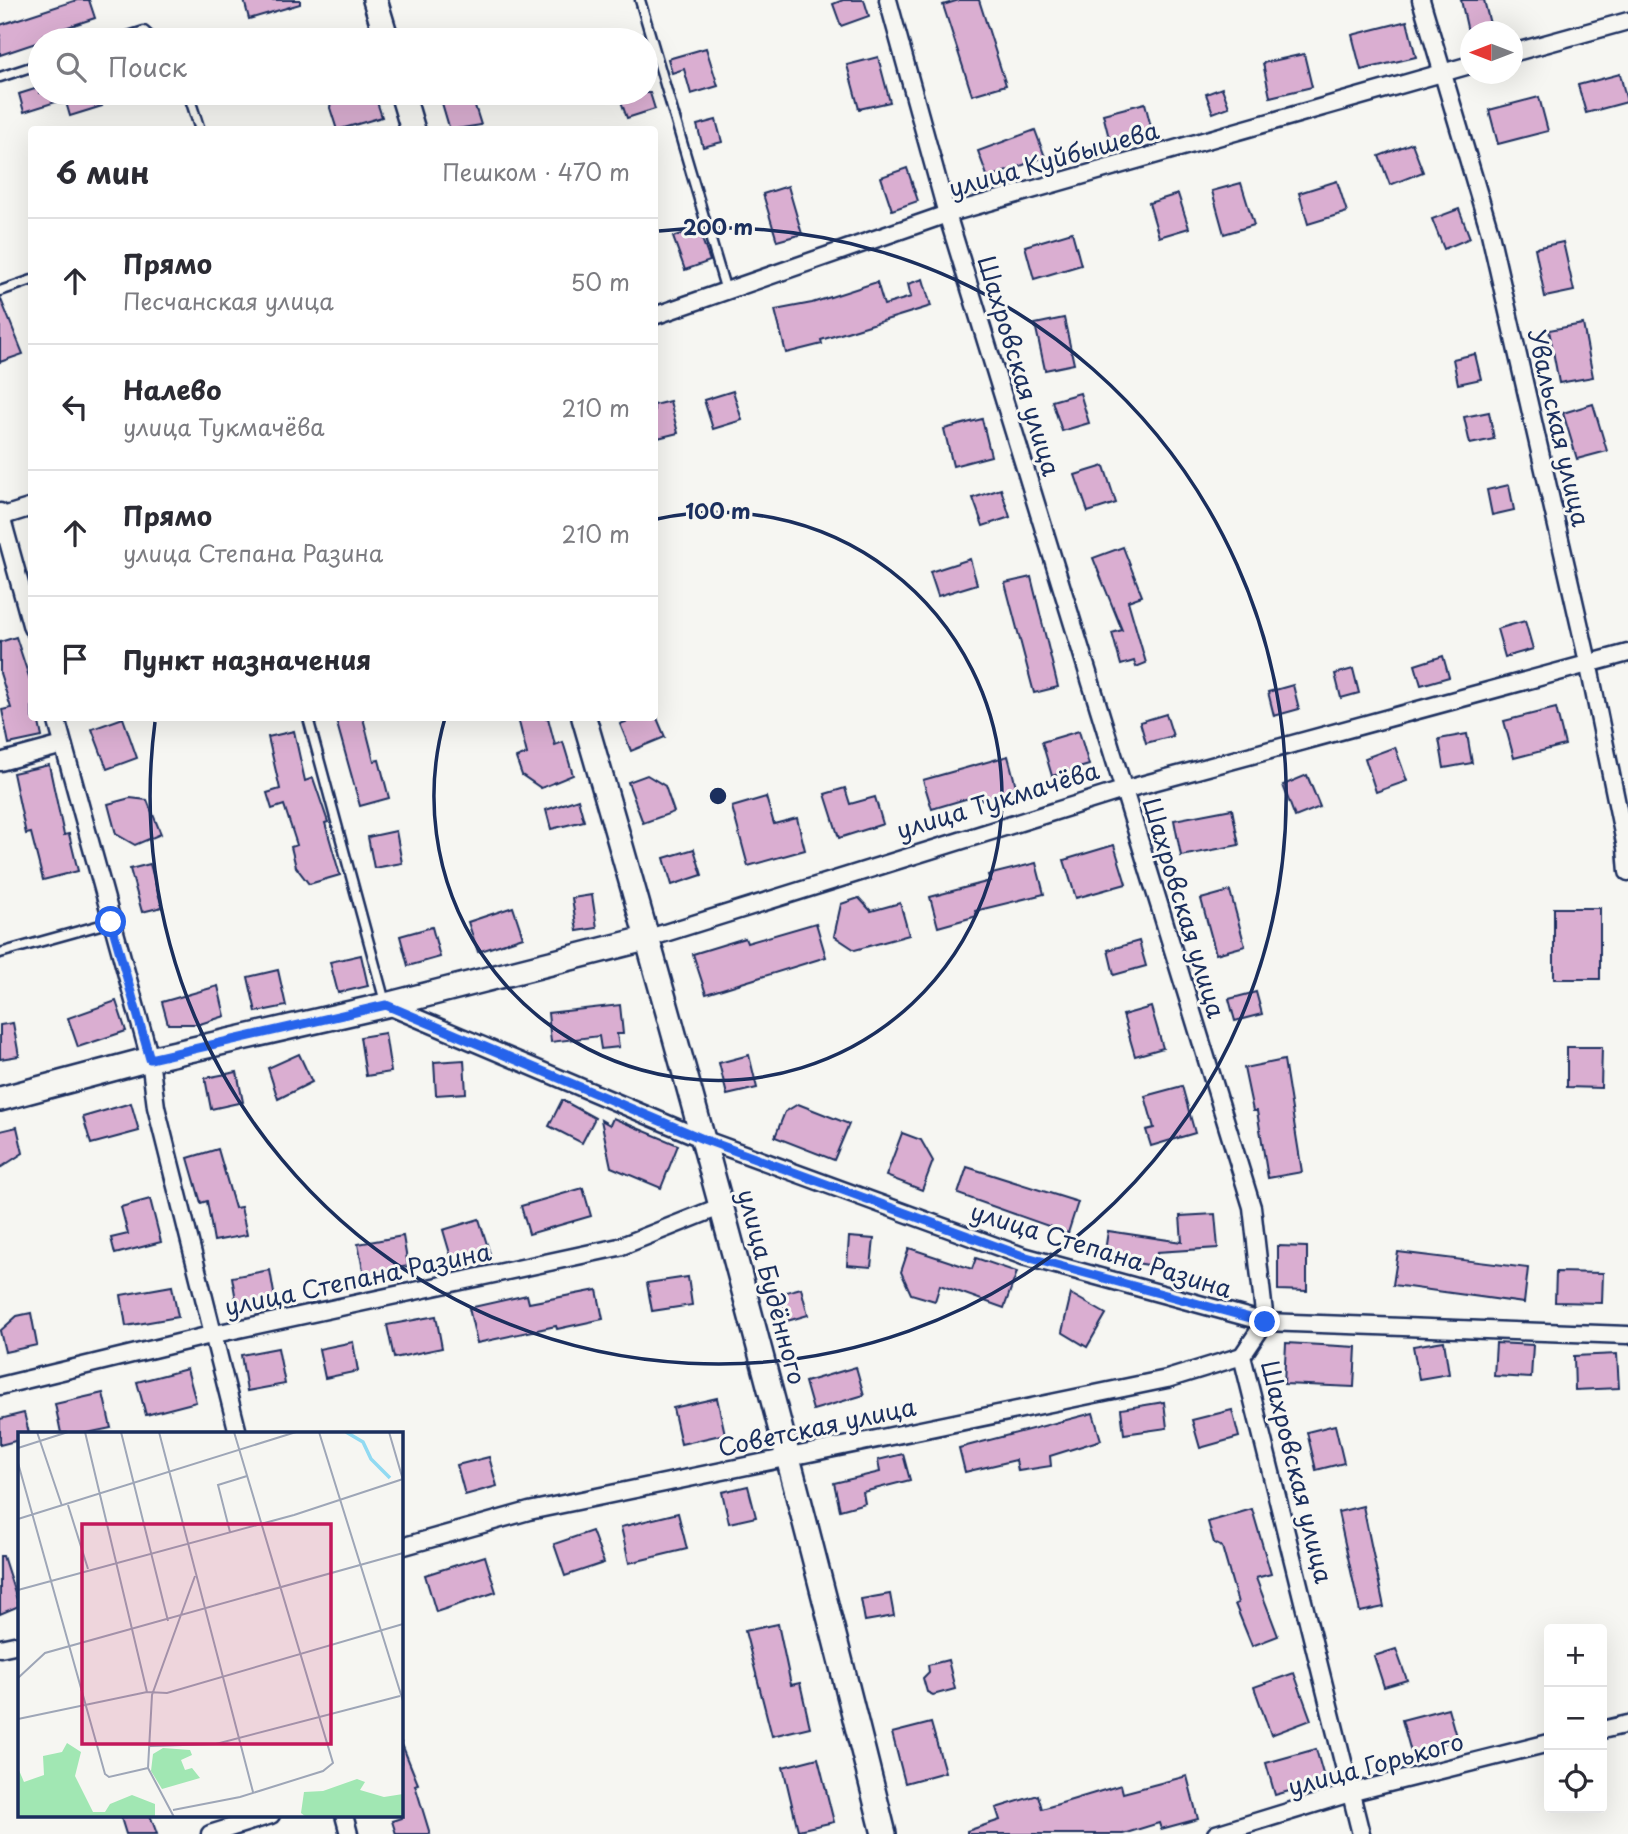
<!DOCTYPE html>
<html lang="ru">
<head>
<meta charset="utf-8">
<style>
  :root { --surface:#fff; --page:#f2f2f3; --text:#2b2b33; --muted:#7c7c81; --line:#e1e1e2 }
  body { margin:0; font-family:"Playpen Sans",sans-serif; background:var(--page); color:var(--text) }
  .controls { position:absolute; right:21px; bottom:21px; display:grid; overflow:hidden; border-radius:7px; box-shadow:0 7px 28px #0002 }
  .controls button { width:63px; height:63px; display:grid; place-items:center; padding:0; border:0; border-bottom:2px solid var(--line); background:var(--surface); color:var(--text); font:35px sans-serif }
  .compass { position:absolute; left:1460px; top:21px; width:63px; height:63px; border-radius:50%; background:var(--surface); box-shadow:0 7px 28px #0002; rotate:270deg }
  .stop { position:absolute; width:21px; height:21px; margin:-16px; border:5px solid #2563eb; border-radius:50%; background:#fff }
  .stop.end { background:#2563eb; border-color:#fff; box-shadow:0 2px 7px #0008 }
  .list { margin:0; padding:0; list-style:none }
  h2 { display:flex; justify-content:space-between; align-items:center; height:91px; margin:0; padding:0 28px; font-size:30px }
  h2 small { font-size:23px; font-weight:400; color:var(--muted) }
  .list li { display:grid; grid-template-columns:46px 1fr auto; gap:21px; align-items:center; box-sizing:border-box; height:126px; padding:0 28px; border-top:2px solid var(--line) }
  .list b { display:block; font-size:26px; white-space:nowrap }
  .list p { margin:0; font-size:23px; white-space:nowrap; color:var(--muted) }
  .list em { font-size:23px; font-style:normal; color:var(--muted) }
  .icon { flex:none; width:38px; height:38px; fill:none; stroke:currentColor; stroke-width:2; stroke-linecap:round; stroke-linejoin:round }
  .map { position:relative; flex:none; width:1628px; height:1834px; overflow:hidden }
  .search { position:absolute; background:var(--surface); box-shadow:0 7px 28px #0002; left:28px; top:28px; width:630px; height:77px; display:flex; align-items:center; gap:18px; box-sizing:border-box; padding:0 24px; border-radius:38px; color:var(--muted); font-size:26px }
  .panel { position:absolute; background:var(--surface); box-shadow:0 7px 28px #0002; left:28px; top:126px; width:630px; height:595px; border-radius:7px }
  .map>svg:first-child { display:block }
  .building { fill:#daaed1; stroke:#1b2f5e; stroke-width:2 }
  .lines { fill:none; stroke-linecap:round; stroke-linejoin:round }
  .lane-casing { stroke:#1b2f5e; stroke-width:13 }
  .street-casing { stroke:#1b2f5e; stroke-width:21 }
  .secondary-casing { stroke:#1b2f5e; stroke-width:28 }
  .lane { stroke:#f6f6f2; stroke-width:8 }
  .street { stroke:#f6f6f2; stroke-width:16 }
  .secondary { stroke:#f6f6f2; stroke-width:23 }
  .route { stroke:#2563eb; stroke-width:9 }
  .ring { fill:none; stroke:#1b2f5e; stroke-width:3.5 }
  .labels { text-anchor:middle; stroke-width:6; stroke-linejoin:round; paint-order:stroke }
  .street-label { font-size:24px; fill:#1b2f5e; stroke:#f6f6f2 }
  .inset-river { fill:none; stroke:#91daf2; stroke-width:3.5 }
  .inset-road { fill:none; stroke:#9ea6b7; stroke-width:2 }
  .view { fill:#c2185b; fill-opacity:0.15; stroke:#c2185b; stroke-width:3.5 }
  .inset-edge { fill:none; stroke:#1b2f5e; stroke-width:3.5 }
  .centre { fill:#1b2f5e; stroke:#f6f6f2; stroke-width:3.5 }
  .ring-label { font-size:21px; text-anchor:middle; font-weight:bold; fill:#1b2f5e; stroke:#f6f6f2; stroke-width:6; stroke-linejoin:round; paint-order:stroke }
</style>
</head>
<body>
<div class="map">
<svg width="1628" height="1834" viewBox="0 0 1628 1834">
  <rect width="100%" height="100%" fill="#f6f6f2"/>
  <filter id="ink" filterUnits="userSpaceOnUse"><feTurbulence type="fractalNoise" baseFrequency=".0143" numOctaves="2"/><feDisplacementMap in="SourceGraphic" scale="14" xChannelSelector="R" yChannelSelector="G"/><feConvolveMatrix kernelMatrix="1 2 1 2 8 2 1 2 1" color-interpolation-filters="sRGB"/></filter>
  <g filter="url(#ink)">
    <g class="building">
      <path d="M77,0H89L95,18L43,35L45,40L0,55V25Z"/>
      <path d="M244,0H300V4L249,19Z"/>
      <path d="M843,0H864L869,16L841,26L833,4Z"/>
      <path d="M959,0H979L1006,85L972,95L943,5Z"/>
      <path d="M1461,0H1484L1492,32H1468Z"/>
      <path d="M1407,21L1416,57L1361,70L1352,35Z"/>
      <path d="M706,48L718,86L691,94L684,69L672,73L668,59Z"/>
      <path d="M1304,54L1312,87L1270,97L1263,63Z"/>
      <path d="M878,57L890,102L859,109L847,65Z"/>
      <path d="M1620,74L1627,102L1586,113L1578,85Z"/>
      <path d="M38,88L40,93H98L102,106L70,116L65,99L24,112L19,94Z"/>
      <path d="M1222,88L1229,107L1213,113L1206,94Z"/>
      <path d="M332,93H374L382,117L337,130L330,108Z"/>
      <path d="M439,93H471L481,125L450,130Z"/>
      <path d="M618,93H650L655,109L627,118Z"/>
      <path d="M1539,97L1548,131L1498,144L1489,110Z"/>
      <path d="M1145,103L1152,131L1110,142L1103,114Z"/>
      <path d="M716,120L722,142L703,147L697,125Z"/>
      <path d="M1035,130L1045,157L988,178L978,151Z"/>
      <path d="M1412,143L1423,172L1390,185L1379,156Z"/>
      <path d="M907,168L918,201L892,210L881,177Z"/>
      <path d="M1337,181L1347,212L1308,224L1299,193Z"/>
      <path d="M1241,183L1254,225L1224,234L1212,191Z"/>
      <path d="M788,186L802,234L777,241L763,194Z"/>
      <path d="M1178,194L1189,228L1159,237L1149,203Z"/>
      <path d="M1459,209L1470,238L1444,249L1432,219Z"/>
      <path d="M698,228L710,261L685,270L673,237Z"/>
      <path d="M1072,232L1081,265L1034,279L1025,246Z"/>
      <path d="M1563,242L1574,291L1545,297L1535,248Z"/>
      <path d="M923,279L931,306L821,340L822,344L786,353L775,310L812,303L877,282L884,305L911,297L908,284Z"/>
      <path d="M0,297L23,354L0,362Z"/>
      <path d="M1064,318L1074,364L1045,370L1035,324Z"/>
      <path d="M1583,324L1593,377L1559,383L1549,330Z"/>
      <path d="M1475,354L1481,379L1458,384L1453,359Z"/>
      <path d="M733,391L742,420L713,429L704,400Z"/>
      <path d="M1080,393L1089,423L1062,431L1052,401Z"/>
      <path d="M670,401L678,433L654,439V405Z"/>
      <path d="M1593,404L1607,451L1577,459L1563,413Z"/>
      <path d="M1489,412L1494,439L1470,444L1464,417Z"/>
      <path d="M982,419L991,456L953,466L944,429Z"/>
      <path d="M1104,466L1116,503L1088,512L1075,475Z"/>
      <path d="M1509,485L1514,510L1492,515L1487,490Z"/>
      <path d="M1001,489L1010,517L983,526L973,498Z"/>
      <path d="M1123,547L1142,596L1128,601L1146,663L1136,667L1134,661L1121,665L1112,633L1122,630L1093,558Z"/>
      <path d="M970,559L977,584L938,596L930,572Z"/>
      <path d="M1031,577L1058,687L1034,693L1005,583Z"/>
      <path d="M1525,621L1533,649L1505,657L1497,629Z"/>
      <path d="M16,637L32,686V718H38L42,737L9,744L2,710L11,708L0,673V642Z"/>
      <path d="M1443,656L1449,677L1421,685L1415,665Z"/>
      <path d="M1353,669L1359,693L1341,698L1335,674Z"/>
      <path d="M1293,685L1299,709L1274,716L1268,692Z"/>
      <path d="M1556,708L1565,745L1514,758L1504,721Z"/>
      <path d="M1166,714L1173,736L1146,743L1140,722Z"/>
      <path d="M123,718L137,758L107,769L92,729Z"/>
      <path d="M348,718H363L374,761L379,760L389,798L360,806L336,720Z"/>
      <path d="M518,718H548L555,745L563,742L573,775L541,788L522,775L516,758L527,754Z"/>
      <path d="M636,718H657L665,737L631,751L620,724Z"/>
      <path d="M294,731L305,781L313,778L328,822L325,823L340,875L309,884L296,867L291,847L297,845L284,805L272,809L267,793L280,789L268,737Z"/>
      <path d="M1079,731L1089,765L1052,776L1042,742Z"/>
      <path d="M1467,734L1472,763L1444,768L1439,739Z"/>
      <path d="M1395,747L1407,781L1376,792L1365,758Z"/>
      <path d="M1008,756L1017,790L980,800L979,795L932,809L923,780Z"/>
      <path d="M49,765L64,835L69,834L78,871L43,880L31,833L26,834L13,773Z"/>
      <path d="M647,775L665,786L674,812L643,823L628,782Z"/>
      <path d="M1307,775L1320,807L1295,817L1283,785Z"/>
      <path d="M845,788L850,804L875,797L883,824L839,838L825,794Z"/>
      <path d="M766,797L774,824L797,818L805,850L748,866L732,807Z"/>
      <path d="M130,798L147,800L161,834L135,845L116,834L108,804Z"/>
      <path d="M578,799L584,821L551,829L546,810Z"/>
      <path d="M1232,809L1239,845L1181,856L1174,820Z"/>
      <path d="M396,831L402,863L374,868L368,837Z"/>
      <path d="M1114,845L1126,884L1076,898L1064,860Z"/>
      <path d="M694,849L702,875L672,885L664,858Z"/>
      <path d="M1036,863L1044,894L975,911L977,916L938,927L930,897L990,881L988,875Z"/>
      <path d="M150,864L162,907L142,912L130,869Z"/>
      <path d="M1230,891L1245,946L1216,954L1201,899Z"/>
      <path d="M592,895L597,928L577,931L572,898Z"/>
      <path d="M859,898L871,911L900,903L909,935L855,950L834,936L841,904Z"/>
      <path d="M513,907L523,937L478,952L468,922Z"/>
      <rect x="1554" y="908" width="46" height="71"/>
      <path d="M816,923L826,957L706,994L693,954L745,938L747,943Z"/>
      <path d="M432,927L440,957L408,966L400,936Z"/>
      <path d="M1139,941L1146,966L1114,975L1108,950Z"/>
      <path d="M361,955L368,986L338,993L330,962Z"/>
      <path d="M278,970L286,1006L256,1012L248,977Z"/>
      <path d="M218,986L225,1016L200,1024H168L162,1002Z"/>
      <path d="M1256,992L1262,1014L1235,1021L1229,999Z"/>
      <path d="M116,1001L126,1031L78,1047L68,1018Z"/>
      <path d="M620,1005L623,1034H617L619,1047L601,1049L599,1036L551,1042L548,1013Z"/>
      <path d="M1151,1007L1163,1048L1135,1056L1123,1015Z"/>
      <path d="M13,1023L19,1056L0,1059V1025Z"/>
      <path d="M385,1033L391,1072L366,1076L360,1037Z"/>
      <path d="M1567,1047H1602L1601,1088L1567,1087Z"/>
      <path d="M299,1054L312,1082L278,1099L268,1068Z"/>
      <path d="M749,1055L757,1088L727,1095L719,1063Z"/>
      <path d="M464,1060L466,1093L436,1095L434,1062Z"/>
      <path d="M1284,1060L1302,1172L1268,1178L1257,1111H1253L1244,1068Z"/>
      <path d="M237,1072L243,1102L211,1109L205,1078Z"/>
      <path d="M1182,1086L1195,1133L1151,1146L1146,1130L1154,1128L1145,1096Z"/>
      <path d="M562,1100L595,1118L582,1143L549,1126Z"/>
      <path d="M131,1103L139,1131L91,1144L83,1117Z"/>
      <path d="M798,1104L849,1124L834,1160L775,1137L785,1112Z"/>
      <path d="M613,1118L678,1145L661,1188L611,1167L601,1120L610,1125Z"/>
      <path d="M17,1127L23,1153L0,1168V1131Z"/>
      <path d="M902,1133L921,1140L933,1161L922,1190L886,1176Z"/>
      <path d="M218,1149L235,1208L241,1207L247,1235L214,1241L207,1201L201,1203L188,1158Z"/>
      <path d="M967,1167L1078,1202L1068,1233L958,1194Z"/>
      <path d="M583,1188L591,1216L529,1234L521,1206Z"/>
      <path d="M150,1199L161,1242L115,1254L111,1238L128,1234L121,1207Z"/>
      <path d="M1215,1214L1218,1248L1157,1252L1155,1266L1104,1258L1108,1231L1182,1242L1180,1216Z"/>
      <path d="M479,1219L491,1257L454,1267L443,1230Z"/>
      <path d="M403,1236L408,1266L364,1275L358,1244Z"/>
      <path d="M849,1237L874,1239L871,1267L847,1265Z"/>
      <path d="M1278,1246L1307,1247V1291L1278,1290Z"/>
      <path d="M909,1248L972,1269L976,1258L1017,1272L1004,1308L940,1285L935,1301L911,1294L901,1272Z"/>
      <path d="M1398,1252L1528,1268L1524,1303L1393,1285Z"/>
      <path d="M270,1270L275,1299L237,1306L232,1277Z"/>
      <path d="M1556,1272L1603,1273L1602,1303L1555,1302Z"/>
      <path d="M688,1277L692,1305L652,1311L647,1283Z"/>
      <path d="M172,1286L178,1317L126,1326L121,1295Z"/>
      <path d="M801,1288L808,1315L787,1321L779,1294Z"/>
      <path d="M597,1290L603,1319L557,1329L556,1326L477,1343L469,1308L527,1295L529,1303Z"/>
      <path d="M1071,1294L1106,1314L1087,1347L1062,1332Z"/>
      <path d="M31,1313L37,1345L5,1352L0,1331L17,1316Z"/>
      <path d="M436,1316L442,1348L394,1358L387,1325Z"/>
      <path d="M1444,1341L1449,1374L1419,1379L1413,1346Z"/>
      <path d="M353,1342L358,1371L325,1378L319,1349Z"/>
      <path d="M1286,1343L1356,1347L1354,1387L1284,1384Z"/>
      <path d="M1496,1343L1533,1345L1531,1378L1494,1376Z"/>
      <path d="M278,1348L285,1384L247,1391L241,1355Z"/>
      <path d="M1617,1354L1619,1388L1575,1390L1574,1356Z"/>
      <path d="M856,1367L864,1395L813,1410L805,1382Z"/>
      <path d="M187,1369L196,1402L146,1415L137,1382Z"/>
      <path d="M103,1393L111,1428L87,1433H61L55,1404Z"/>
      <path d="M717,1398L725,1434L681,1444L673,1408Z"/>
      <path d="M1164,1402L1167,1428L1124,1434L1121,1409Z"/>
      <path d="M1232,1410L1239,1437L1200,1448L1192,1420Z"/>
      <path d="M24,1413L29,1433H19V1440L0,1445V1419Z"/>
      <path d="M1093,1413L1101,1440L1050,1456L1051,1466L1018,1471L1016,1460L965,1472L959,1448Z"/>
      <path d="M1335,1425L1344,1463L1316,1470L1307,1432Z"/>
      <path d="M903,1454L910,1480L863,1492L865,1503L840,1510L834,1483L880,1472L878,1460Z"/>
      <path d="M489,1457L497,1486L465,1495L457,1465Z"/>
      <path d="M748,1486L756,1517L729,1523L722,1492Z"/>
      <path d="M1363,1506L1384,1607L1360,1612L1338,1512Z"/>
      <path d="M1252,1509L1271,1574L1256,1578L1278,1636L1252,1646L1235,1604L1238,1603L1222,1547L1214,1543L1208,1522Z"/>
      <path d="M678,1513L687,1549L629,1563L621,1527Z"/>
      <path d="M592,1531L604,1563L565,1576L554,1544Z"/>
      <path d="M0,1556H3L19,1606L0,1614Z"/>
      <path d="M485,1556L496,1592L436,1612L425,1575Z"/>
      <path d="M890,1594L894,1616L865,1621L861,1599Z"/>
      <path d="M778,1624L791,1685L800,1683L810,1727L772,1736L745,1631Z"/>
      <path d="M1396,1649L1407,1680L1384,1687L1374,1656Z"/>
      <path d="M948,1660L955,1689L933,1695L927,1692L923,1678L929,1672L928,1665Z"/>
      <path d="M1294,1673L1311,1720L1271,1735L1254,1687Z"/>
      <path d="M1448,1708L1457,1740L1411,1752L1402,1720Z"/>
      <path d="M931,1723L945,1772L905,1783L892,1733Z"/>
      <path d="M401,1742L418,1784L415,1785L430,1834H396L392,1821L401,1818Z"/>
      <path d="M1316,1749L1325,1781L1275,1795L1266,1763Z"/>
      <path d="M818,1758L834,1822L798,1830L783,1767Z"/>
      <path d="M1187,1776L1198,1819L1161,1829L1159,1823L1123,1834H967V1831L1000,1820L996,1808L1038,1795L1042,1809L1121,1785L1123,1793Z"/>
      <path d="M130,1815H150L157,1834H126L121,1818Z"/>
    </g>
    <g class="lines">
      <defs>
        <g id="lane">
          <path d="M640,0L726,291"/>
          <path d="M116,40L144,31L154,40"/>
          <path d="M0,77L40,64"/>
          <path d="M188,93L200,130"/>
          <path d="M0,291L32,280"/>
          <path d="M308,718L385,1002"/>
          <path d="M0,953L111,922"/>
        </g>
        <g id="street">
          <path d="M888,0L947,214L1252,1207L1265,1322L1242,1356L1361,1834"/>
          <path d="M1421,0L1489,229L1588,662L1626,848L1628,872"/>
          <path d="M1512,53L1628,21"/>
          <path d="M654,316L947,214L1470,65"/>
          <path d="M0,512L32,628"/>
          <path d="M0,517L32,507"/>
          <path d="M56,718L150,1059L156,1107L238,1433"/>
          <path d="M0,762L63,745"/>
          <path d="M649,938L1123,790L1628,653"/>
          <path d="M386,1005L703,1139L1023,1256L1265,1322L1628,1335"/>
          <path d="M0,1386L215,1334L619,1247L722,1206"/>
          <path d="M401,1547L529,1511L1167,1379L1242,1356"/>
          <path d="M0,1648L19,1644"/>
          <path d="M1602,1730L1628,1724"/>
          <path d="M344,1815L349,1834"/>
          <path d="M210,1834L271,1815"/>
          <path d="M1216,1834L1353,1792L1549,1743"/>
        </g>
        <g id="secondary">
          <path d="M375,0L387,40"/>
          <path d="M402,93L413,130"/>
          <path d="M584,718C692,1088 791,1460 884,1834"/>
          <path d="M0,1099L150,1059L386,1005L649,938"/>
        </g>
      </defs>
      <use href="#lane" class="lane-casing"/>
      <use href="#street" class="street-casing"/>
      <use href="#secondary" class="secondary-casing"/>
      <use href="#lane" class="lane"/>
      <use href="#street" class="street"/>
      <use href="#secondary" class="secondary"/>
    </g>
  </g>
  <g class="lines" filter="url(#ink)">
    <path class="route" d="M111,922L150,1059L386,1005L703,1139L1023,1256L1265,1322"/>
  </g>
  <g class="ring">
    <path d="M657 519A284 284 0 1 1 445 718"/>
    <path d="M659 231A568 568 0 1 1 155 722"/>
  </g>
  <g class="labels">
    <g class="street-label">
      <text transform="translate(1054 160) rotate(-16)" y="8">улица Куйбышева</text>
      <text transform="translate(1018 366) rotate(73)" y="8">Шахровская улица</text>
      <text transform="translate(1558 428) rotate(77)" y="8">Увальская улица</text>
      <text transform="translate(998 801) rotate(-17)" y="8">улица Тукмачёва</text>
      <text transform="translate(1183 908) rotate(73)" y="8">Шахровская улица</text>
      <text transform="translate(1101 1251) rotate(17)" y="8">улица Степана Разина</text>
      <text transform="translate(358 1280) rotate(-12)" y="8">улица Степана Разина</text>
      <text transform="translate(771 1287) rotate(75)" y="8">улица Будённого</text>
      <text transform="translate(817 1428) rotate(-12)" y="8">Советская улица</text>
      <text transform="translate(1296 1472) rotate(76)" y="8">Шахровская улица</text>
      <text transform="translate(1376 1765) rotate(-15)" y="8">улица Горького</text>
    </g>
  </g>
  <g transform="translate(18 1432)">
    <rect width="385" height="385" fill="#f6f6f2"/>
    <path d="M49,311L63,320L57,344L75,380H87L92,372L114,363L137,372V385H0V336L6,350L26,343L25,324L44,320ZM145,316L172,318L174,323L163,328L167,338L174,336L182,346L144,357L133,339L135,322ZM339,347L347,350L342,358L366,365L385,362V385H288L283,381L286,360L305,359Z" fill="#a1e7b3"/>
    <path class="inset-river" d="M328,0L345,10L353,27L372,46"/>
    <path class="inset-road" d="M19,0L44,74M67,0L129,260M103,0L150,189M141,0L235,360M301,0L385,269M371,0L385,48M0,16L50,0M0,31L87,342L91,345L130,336M50,73L70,137M0,87L278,0M212,100L200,53L229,44M0,158L276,83L385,47M0,246L27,221L385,121M0,287L129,260L149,261L385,192M132,314L198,312L382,264M155,378L222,365L305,339L315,331L216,0M156,385L130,336L134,263L177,144"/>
    <path class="view" d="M64,92H313V312H64Z"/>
    <rect width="385" height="385" class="inset-edge"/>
  </g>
  <circle cx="718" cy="796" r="10" class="centre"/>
  <g class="ring-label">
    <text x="718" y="235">200 m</text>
    <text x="718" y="519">100 m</text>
  </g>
</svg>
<div class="controls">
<button>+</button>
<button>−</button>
<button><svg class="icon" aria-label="locate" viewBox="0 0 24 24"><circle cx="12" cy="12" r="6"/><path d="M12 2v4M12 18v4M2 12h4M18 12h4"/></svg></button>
</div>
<svg class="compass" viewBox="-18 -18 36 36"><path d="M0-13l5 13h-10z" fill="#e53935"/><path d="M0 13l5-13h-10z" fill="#7c7c81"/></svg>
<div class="stop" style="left:111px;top:922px"></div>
<div class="stop end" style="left:1265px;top:1322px"></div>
<div class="search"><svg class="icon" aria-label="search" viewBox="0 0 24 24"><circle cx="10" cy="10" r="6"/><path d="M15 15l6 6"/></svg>Поиск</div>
<section class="panel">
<h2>6 мин<small>Пешком · 470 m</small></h2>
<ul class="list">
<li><svg class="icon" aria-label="ahead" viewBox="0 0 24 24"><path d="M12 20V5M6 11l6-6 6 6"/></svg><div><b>Прямо</b><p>Песчанская улица</p></div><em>50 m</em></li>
<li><svg class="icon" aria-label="left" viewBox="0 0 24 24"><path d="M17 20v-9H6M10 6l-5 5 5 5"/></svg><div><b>Налево</b><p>улица Тукмачёва</p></div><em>210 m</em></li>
<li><svg class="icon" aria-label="ahead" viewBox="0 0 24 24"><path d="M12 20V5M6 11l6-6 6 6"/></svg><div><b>Прямо</b><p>улица Степана Разина</p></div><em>210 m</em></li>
<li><svg class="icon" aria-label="arrive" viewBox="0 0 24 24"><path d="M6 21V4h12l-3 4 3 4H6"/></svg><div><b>Пункт назначения</b></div></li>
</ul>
</section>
</div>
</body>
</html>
